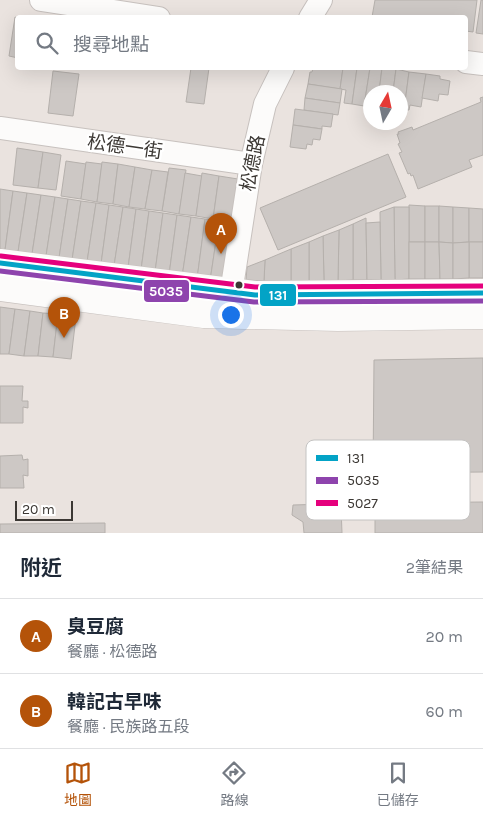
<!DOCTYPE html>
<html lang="zh-TW">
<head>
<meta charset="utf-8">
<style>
  :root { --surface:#fff; --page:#f6f6f7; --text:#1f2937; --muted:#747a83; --line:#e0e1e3; --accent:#b45309 }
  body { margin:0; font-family:Karla,"Noto Sans TC",sans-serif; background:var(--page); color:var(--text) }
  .compass { position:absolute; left:363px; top:85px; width:45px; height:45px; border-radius:50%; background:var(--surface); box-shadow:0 5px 20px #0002; rotate:9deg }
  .scale { position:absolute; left:15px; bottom:12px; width:58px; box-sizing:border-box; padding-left:5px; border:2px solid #3c3834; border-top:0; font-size:14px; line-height:18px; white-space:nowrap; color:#3c3834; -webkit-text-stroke:4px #fff; paint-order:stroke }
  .you { position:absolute; left:230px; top:314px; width:18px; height:18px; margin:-12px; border:4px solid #fff; border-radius:50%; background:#1a73e8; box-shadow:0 0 0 8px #1a73e833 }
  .badge { display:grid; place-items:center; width:32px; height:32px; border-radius:50%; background:var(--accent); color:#fff; font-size:16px; font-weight:700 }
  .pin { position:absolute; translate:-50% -41px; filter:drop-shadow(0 1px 2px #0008) }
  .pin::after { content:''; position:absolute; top:26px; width:18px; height:15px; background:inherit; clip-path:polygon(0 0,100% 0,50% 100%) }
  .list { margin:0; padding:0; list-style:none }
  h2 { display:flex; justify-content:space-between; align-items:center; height:65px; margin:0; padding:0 20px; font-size:21px }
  h2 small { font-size:16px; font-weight:400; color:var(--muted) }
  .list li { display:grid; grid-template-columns:32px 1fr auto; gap:15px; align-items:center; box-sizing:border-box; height:75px; padding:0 20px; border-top:1px solid var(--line) }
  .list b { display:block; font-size:19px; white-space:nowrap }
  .list p { margin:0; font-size:16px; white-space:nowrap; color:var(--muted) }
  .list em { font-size:16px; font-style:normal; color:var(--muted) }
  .icon { flex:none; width:28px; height:28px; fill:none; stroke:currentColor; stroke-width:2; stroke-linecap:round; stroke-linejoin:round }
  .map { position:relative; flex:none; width:483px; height:533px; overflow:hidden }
  .search { position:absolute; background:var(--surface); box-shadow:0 5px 20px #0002; left:15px; right:15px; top:15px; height:55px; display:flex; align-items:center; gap:12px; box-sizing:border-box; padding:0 18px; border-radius:5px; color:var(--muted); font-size:19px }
  .sheet { height:215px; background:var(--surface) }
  nav { display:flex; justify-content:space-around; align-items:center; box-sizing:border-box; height:70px; border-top:1px solid var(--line); background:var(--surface); font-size:14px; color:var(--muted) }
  nav a { display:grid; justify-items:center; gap:2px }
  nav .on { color:var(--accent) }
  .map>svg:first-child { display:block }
  .building { fill:#cdc8c5; stroke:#b5b0ac }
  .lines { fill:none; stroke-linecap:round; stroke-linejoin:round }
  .street-casing { stroke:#c7c1be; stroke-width:24 }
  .secondary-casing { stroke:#c7c1be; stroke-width:29 }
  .street { stroke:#fcfbfa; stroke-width:22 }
  .secondary { stroke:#fcfbfa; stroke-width:28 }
  .bus-1-casing { stroke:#fff; stroke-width:9 }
  .bus-2-casing { stroke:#fff; stroke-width:9 }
  .bus-3-casing { stroke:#fff; stroke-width:9 }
  .bus-1 { stroke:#03a3c6; stroke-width:5 }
  .bus-2 { stroke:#8e44ad; stroke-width:5 }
  .bus-3 { stroke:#e5007d; stroke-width:5 }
  .bus-dot { fill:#3c3834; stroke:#fff; stroke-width:2 }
  .labels { text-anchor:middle; stroke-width:4.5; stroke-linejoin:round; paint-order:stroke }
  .street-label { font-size:19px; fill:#3c3834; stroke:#fff }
  .key { fill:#fff; stroke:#c4c3c2; stroke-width:1 }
  .key-label { font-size:14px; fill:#3c3834 }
  .line-badge { stroke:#fff; stroke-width:2 }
  .badge-label { font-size:14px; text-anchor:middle; font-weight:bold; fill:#fff }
</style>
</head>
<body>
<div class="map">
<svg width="483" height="533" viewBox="0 0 483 533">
  <rect width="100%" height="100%" fill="#eae3df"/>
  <g class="building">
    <path d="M375,0H477L473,32L466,31V18L372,17Z"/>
    <path d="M481,0H483V34L476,33Z"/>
    <path d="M15,17L18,18V58L9,56Z"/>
    <path d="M191,68H209L204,104L186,102Z"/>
    <path d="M313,68H343L340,89L308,84L310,72H312Z"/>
    <path d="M343,68H357L352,104L344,103L346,90L340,89Z"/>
    <path d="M357,68H370L364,106L352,104Z"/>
    <path d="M370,68H382L379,92H370V107L364,106Z"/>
    <path d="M382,68L396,69L393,92H379Z"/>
    <path d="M396,69L409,72L404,110L400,109V92H393Z"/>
    <path d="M53,71L79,74L73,116L48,113Z"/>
    <path d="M409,72L426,74L421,107L410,105L409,110H404Z"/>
    <path d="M426,74L440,76V79L450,81L448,95L439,94L438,101L422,98Z"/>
    <path d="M308,84L342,89L340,103L305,98Z"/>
    <path d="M483,97V155L469,160L472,167L418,189L413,175L411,176L410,173L408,174L399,153L402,152L398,144L400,143L397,134H399L398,132L412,127L413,130L481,102L480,98Z"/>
    <path d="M305,98L340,103L338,115L304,110Z"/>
    <path d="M295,109L333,114L331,127L322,126V129L293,125Z"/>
    <path d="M293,125L322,129L320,140L313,139L312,145L307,144L306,149L290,147Z"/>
    <path d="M17,148L43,152L38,188L13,185Z"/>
    <path d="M43,152L61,155L56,190L38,188Z"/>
    <path d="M388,154L406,197L278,250L260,208Z"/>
    <path d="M66,161L86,164L81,199L61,196Z"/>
    <path d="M86,162L102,164L97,202L81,199Z"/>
    <path d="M102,162L118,164L113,204L97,202Z"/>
    <path d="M118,164L135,167L129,207L113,204Z"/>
    <path d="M135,167L152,170L145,209L129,207Z"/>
    <path d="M169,168L186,170L179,214L162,211Z"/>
    <path d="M152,170L168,172L162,211L145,209Z"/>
    <path d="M185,173L202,176L196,216L179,214Z"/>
    <path d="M202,173L219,176L213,219L196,216Z"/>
    <path d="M219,176L238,179L232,222L213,219Z"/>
    <path d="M0,189L13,191L5,250L0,249Z"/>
    <path d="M13,191L27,193L18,252L5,250Z"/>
    <path d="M27,193L41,195L32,254L18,252Z"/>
    <path d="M41,195L55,197L46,256L32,254Z"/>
    <path d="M55,197L68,199L59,258L46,256Z"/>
    <path d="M68,199L81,201L72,260L59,258Z"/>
    <path d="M81,201L96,203L87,262L72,260Z"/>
    <path d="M96,203L109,205L101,264L87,262Z"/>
    <path d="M109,205L123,207L114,266L101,264Z"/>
    <path d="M409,205L425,206V242H409Z"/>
    <rect x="425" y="206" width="14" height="36"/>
    <path d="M439,206L453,207V243L439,242Z"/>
    <path d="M123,207L136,209L128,268L114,266Z"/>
    <path d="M394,207H409V279L395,280Z"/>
    <path d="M394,207L395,280H381L380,212Z"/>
    <path d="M453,207L469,208V242L453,243Z"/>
    <path d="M469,208L483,209V242H469Z"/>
    <path d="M136,209L149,211L141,270L128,268Z"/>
    <path d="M149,211L163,213L155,272L141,270Z"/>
    <path d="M163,213L177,215L169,275L155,272Z"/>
    <path d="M177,215L191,217L182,277L169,275Z"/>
    <path d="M191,217L205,219L197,279L182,277Z"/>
    <path d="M366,218L367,280H353V224Z"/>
    <path d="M205,219L219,221L210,281L197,279Z"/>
    <path d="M219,221L231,223L223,283L210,281Z"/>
    <path d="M380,222L381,280H367L366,223Z"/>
    <path d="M353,224V280L338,281L339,230Z"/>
    <path d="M339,230L338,281H324L323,236Z"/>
    <path d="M323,236L324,281H309V242Z"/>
    <path d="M309,242V281H291V249Z"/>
    <rect x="409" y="242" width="16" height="37"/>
    <path d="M425,242H439L440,279H425Z"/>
    <path d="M439,242L453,243V279H440Z"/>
    <rect x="469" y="242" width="14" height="36"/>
    <path d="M469,242V278L453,279V243Z"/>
    <path d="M291,249V281H264L265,260Z"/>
    <path d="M265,260L264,281L246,280L247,267Z"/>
    <path d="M0,307L15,309L9,354H0Z"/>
    <path d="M15,309L30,311L24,356L9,354Z"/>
    <path d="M30,311L43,313L38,356H24Z"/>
    <path d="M43,313L58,314L53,357L38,356Z"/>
    <path d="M58,314L76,317L71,359L53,357Z"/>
    <path d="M483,358V472L373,473L374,360Z"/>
    <path d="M0,386H23L22,401H28V408L23,407V423H0Z"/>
    <path d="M22,455L23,460L28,459V476L23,475L24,488H0V456Z"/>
    <path d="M483,502V533H375V503Z"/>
    <path d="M327,504L330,507H341L342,533H304L303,522L292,515L293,505Z"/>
    <path d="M105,523V533H0V524Z"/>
  </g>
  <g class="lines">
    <defs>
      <g id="street">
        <path d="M41,0L159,18"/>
        <path d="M310,18L321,0"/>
        <path d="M466,62L483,64"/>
        <path d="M0,128L251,164"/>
        <path d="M231,293L251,164L265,104L283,68"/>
      </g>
      <g id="secondary">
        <path d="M0,263L255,295L483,293"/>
        <path d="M0,287L204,314L338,317L483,315"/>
      </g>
    </defs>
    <use href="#street" class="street-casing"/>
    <use href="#secondary" class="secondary-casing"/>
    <use href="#street" class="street"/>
    <use href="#secondary" class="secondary"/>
    <defs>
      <path id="bus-1" d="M0,263L255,295L483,293"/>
      <path id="bus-2" d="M0,271L254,302L483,301"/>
      <path id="bus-3" d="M1,256L255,287L483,286"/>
    </defs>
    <use href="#bus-1" class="bus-1-casing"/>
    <use href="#bus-2" class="bus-2-casing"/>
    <use href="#bus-3" class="bus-3-casing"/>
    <use href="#bus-1" class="bus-1"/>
    <use href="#bus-2" class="bus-2"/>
    <use href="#bus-3" class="bus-3"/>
  </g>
  <circle class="bus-dot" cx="239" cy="285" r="4.5"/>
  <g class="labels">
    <g class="street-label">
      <text transform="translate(125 146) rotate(8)" y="7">松德一街</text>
      <text transform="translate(252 163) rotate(-79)" y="7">松德路</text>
    </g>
  </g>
  <rect x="306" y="440" width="164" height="80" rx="8" class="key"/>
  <rect x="316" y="455" width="22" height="6" fill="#03a3c6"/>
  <rect x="316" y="477" width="22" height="7" fill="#8e44ad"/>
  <rect x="316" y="500" width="22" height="6" fill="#e5007d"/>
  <g class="key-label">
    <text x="347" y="463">131</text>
    <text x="347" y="485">5035</text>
    <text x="347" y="508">5027</text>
  </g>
  <g class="line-badge">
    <rect x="143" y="279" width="47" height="24" rx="5" fill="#8e44ad"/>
    <rect x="259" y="283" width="38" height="24" rx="5" fill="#03a3c6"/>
  </g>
  <g class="badge-label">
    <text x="166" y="296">5035</text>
    <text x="278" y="300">131</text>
  </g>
</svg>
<svg class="compass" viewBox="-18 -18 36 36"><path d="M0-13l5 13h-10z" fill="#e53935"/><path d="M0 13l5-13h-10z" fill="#747a83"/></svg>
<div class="scale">20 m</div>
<div class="you"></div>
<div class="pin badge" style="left:221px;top:254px">A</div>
<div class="pin badge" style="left:64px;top:338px">B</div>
<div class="search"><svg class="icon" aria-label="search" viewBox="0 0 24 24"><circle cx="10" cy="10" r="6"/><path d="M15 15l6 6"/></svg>搜尋地點</div>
</div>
<section class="sheet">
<h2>附近<small>2筆結果</small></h2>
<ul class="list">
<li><span class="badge">A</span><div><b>臭豆腐</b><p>餐廳 · 松德路</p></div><em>20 m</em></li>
<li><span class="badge">B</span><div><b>韓記古早味</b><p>餐廳 · 民族路五段</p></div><em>60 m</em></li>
</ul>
</section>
<nav>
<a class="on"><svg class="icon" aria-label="map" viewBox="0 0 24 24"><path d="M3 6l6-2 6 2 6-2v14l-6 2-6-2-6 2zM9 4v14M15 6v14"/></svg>地圖</a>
<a><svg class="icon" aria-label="directions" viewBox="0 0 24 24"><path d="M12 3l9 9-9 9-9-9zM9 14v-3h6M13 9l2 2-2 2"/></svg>路線</a>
<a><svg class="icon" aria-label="saved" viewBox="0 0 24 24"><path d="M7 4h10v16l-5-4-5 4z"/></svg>已儲存</a>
</nav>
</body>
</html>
